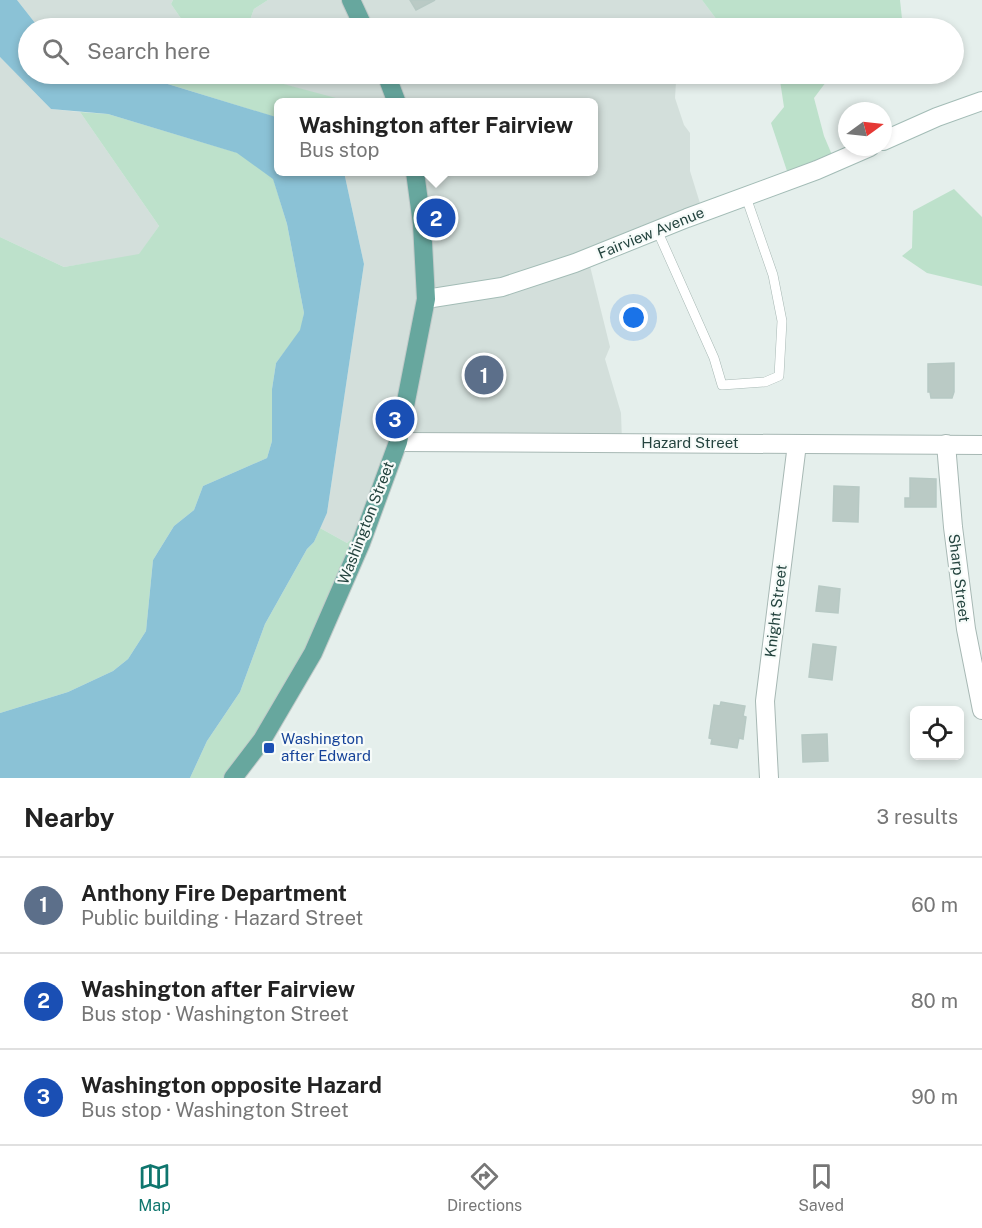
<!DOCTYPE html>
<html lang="en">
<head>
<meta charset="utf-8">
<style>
  :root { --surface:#fff; --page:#f2f2f2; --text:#222; --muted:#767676; --line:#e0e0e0; --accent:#0f766e }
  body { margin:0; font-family:"Public Sans",sans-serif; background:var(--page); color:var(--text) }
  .controls { position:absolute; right:18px; bottom:18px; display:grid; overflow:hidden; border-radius:9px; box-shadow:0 3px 9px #0003 }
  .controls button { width:54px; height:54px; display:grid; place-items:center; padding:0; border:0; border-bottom:2px solid var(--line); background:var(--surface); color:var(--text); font:30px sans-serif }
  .compass { position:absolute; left:838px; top:102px; width:54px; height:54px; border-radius:50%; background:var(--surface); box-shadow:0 3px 9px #0003; rotate:75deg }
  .you { position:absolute; left:634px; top:318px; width:21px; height:21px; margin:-15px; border:4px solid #fff; border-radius:50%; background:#1a73e8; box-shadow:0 0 0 9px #1a73e833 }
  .badge { display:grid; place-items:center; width:39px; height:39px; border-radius:50%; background:var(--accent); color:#fff; font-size:20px; font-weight:700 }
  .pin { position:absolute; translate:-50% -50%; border:3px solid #fff; box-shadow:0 2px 6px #0006 }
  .popup { position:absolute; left:274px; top:98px; width:324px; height:78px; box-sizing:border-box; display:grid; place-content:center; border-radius:9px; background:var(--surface); filter:drop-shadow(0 2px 4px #0005); font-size:20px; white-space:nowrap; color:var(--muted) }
  .popup b { font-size:22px; color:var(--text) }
  .popup::after { content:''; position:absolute; left:50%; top:100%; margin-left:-12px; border:12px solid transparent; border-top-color:var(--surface) }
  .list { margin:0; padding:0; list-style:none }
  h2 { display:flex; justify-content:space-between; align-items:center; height:78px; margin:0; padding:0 24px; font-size:26px }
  h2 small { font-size:20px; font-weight:400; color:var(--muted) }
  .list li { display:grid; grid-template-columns:39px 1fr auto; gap:18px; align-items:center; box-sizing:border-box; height:96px; padding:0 24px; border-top:2px solid var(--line) }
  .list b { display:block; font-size:22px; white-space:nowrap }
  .list p { margin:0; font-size:20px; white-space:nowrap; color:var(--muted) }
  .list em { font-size:20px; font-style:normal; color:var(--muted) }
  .icon { flex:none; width:33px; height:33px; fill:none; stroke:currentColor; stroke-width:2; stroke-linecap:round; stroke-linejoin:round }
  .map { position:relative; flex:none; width:982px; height:778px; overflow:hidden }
  .search { position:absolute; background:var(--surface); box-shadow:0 3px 9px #0003; left:18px; right:18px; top:18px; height:66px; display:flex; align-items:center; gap:15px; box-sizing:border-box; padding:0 21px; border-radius:33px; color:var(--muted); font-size:22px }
  .sheet { height:366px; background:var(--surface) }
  nav { display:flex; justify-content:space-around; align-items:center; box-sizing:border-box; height:84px; border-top:2px solid var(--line); background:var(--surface); font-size:16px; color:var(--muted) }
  nav a { display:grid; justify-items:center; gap:3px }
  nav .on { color:var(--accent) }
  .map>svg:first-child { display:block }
  .built { fill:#d3dfdb }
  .green { fill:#bde1cb }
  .water { fill:#8bc2d6 }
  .building { fill:#bacac5; stroke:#b7c9c4; stroke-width:1.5 }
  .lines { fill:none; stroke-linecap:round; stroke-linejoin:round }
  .lane-casing { stroke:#a7b8b4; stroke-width:10 }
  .street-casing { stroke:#a7b8b4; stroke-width:20 }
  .secondary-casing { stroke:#a3bcb6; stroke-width:20 }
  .primary-casing { stroke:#c1cac9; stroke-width:20 }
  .lane { stroke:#fff; stroke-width:9 }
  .street { stroke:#fff; stroke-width:18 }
  .secondary { stroke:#fff; stroke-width:18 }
  .primary { stroke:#67a79e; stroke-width:18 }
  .transit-dot { fill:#1a4fb4; stroke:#f6fbf9; stroke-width:2 }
  .labels { text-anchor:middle; stroke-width:4.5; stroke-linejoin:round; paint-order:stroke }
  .street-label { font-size:15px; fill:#23433e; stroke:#f6fbf9 }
  .transit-label { font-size:15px; fill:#164399; stroke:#f6fbf9; text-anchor:start }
</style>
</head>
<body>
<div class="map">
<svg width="982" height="778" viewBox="0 0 982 778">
  <rect width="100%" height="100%" fill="#e5efec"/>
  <g class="built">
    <path d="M17,0H173L171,4L182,20L181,28H39Z"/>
    <path d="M268,0H702L723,28H253L250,20L254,9Z"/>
    <path d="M0,57L51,109L80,112L159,226L139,255L64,267L0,237Z"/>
    <path d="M269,74H683L676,82L675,98L684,125L690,133V171L703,213L589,262L610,347L605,359L621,413L622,442H403L364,526L347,543L320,528L327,513L364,264L344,172H594V103L347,102L279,83Z"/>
  </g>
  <g class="green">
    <path d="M173,0H268L254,9L250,20L253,28H181L182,20L171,4Z"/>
    <path d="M702,0H900L903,28H723Z"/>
    <path d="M153,74H269L280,83L347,101L278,103V118L155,80L152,79Z"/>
    <path d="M779,74H832L814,98L824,136L835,162L790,180L771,123L784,107Z"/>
    <path d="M80,112L108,114L238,153L273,178L287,224L304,313L301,330L276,363L272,389V441L267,458L203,486L194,510L174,526L153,560L146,631L128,659L113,671L68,692L0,713V237L64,267L139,254L159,226Z"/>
    <path d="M954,189L982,217V286L927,273L902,256L912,248L913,211Z"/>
    <path d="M364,526V538L236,778H190L207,741L240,692L265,624L307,549L314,542L320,528L347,543Z"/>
  </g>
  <path class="water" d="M0,0H17L39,28H28V74H135L276,117L278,118V172H344L364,264L327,513L314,542L307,549L265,624L240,692L207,741L190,778H0V713L68,692L113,671L128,659L146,631L153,560L174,526L194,510L203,486L267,458L272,441V389L276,363L300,330L304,313L287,224L273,179L237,153L108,114L51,109L0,57Z"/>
  <g class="building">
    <path d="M410,0H435L416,10Z"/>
    <path d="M954,363V392L952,398H931L930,392H928V364Z"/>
    <path d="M910,478L936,479V507H905V498H910Z"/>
    <path d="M834,486L859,487L858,522L833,521Z"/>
    <path d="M819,586L840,589L838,613L816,611Z"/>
    <path d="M813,644L836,647L832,680L809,677Z"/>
    <path d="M721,702L745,706L743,716L746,717L743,739L739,738L737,748L711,744L712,739L709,738L714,705L720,706Z"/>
    <path d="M827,734L828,761L803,762L802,735Z"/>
  </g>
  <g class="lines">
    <defs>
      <path id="lane" d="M657,230L714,358L722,385L765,382L779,376L782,321L773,275L746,197"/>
      <g id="street">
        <path d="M398,442L982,445"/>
        <path d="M946,444L953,527L966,629L982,710"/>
        <path d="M769,778L765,701L797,444"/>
      </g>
      <g id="secondary">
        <path d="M883,141L937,117L982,101"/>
        <path d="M426,299L502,287L575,263L687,218L817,170L870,147"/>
      </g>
      <g id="primary">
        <path d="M351,0L364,28"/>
        <path d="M386,74L397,103"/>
        <path d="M233,778L262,740L313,653L361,543L398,442L426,299L422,224L415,172"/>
      </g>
    </defs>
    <use href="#lane" class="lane-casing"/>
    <use href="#street" class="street-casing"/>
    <use href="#secondary" class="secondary-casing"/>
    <use href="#primary" class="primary-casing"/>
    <use href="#lane" class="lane"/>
    <use href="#street" class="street"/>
    <use href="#secondary" class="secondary"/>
    <use href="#primary" class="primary"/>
  </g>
  <rect class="transit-dot" x="263" y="742" width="12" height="12" rx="3"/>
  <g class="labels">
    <g class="street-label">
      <text transform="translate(651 233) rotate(-22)" y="5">Fairview Avenue</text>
      <text x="690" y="448">Hazard Street</text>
      <text transform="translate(366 523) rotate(-69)" y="5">Washington Street</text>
      <text transform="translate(959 578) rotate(83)" y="5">Sharp Street</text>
      <text transform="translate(776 611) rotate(-83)" y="5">Knight Street</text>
    </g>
    <g class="transit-label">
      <text x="281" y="744">Washington<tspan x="281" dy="17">after Edward</tspan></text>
    </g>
  </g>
</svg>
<div class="controls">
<button><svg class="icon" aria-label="locate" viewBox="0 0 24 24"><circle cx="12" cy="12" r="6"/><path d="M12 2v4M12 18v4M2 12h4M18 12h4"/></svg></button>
</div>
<svg class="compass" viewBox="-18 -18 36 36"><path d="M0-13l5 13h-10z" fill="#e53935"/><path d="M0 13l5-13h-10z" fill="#767676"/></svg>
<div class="you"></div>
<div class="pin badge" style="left:484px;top:375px;background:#5c6f8a">1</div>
<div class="pin badge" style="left:436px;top:218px;background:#1a4fb4">2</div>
<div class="popup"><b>Washington after Fairview</b>Bus stop</div>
<div class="pin badge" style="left:395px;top:419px;background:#1a4fb4">3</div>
<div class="search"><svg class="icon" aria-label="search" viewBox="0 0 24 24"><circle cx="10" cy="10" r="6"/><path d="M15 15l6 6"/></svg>Search here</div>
</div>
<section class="sheet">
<h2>Nearby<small>3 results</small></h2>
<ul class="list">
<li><span class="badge" style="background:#5c6f8a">1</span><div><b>Anthony Fire Department</b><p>Public building · Hazard Street</p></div><em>60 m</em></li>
<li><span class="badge" style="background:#1a4fb4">2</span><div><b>Washington after Fairview</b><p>Bus stop · Washington Street</p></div><em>80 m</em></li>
<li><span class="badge" style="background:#1a4fb4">3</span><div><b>Washington opposite Hazard</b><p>Bus stop · Washington Street</p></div><em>90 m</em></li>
</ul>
</section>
<nav>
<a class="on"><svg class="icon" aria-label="map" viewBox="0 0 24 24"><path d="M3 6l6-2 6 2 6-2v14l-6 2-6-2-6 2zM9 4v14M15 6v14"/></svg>Map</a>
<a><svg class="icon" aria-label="directions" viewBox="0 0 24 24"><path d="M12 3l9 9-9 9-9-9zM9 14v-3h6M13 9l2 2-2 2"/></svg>Directions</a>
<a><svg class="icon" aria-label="saved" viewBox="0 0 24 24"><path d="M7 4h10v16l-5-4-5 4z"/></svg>Saved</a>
</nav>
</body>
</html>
